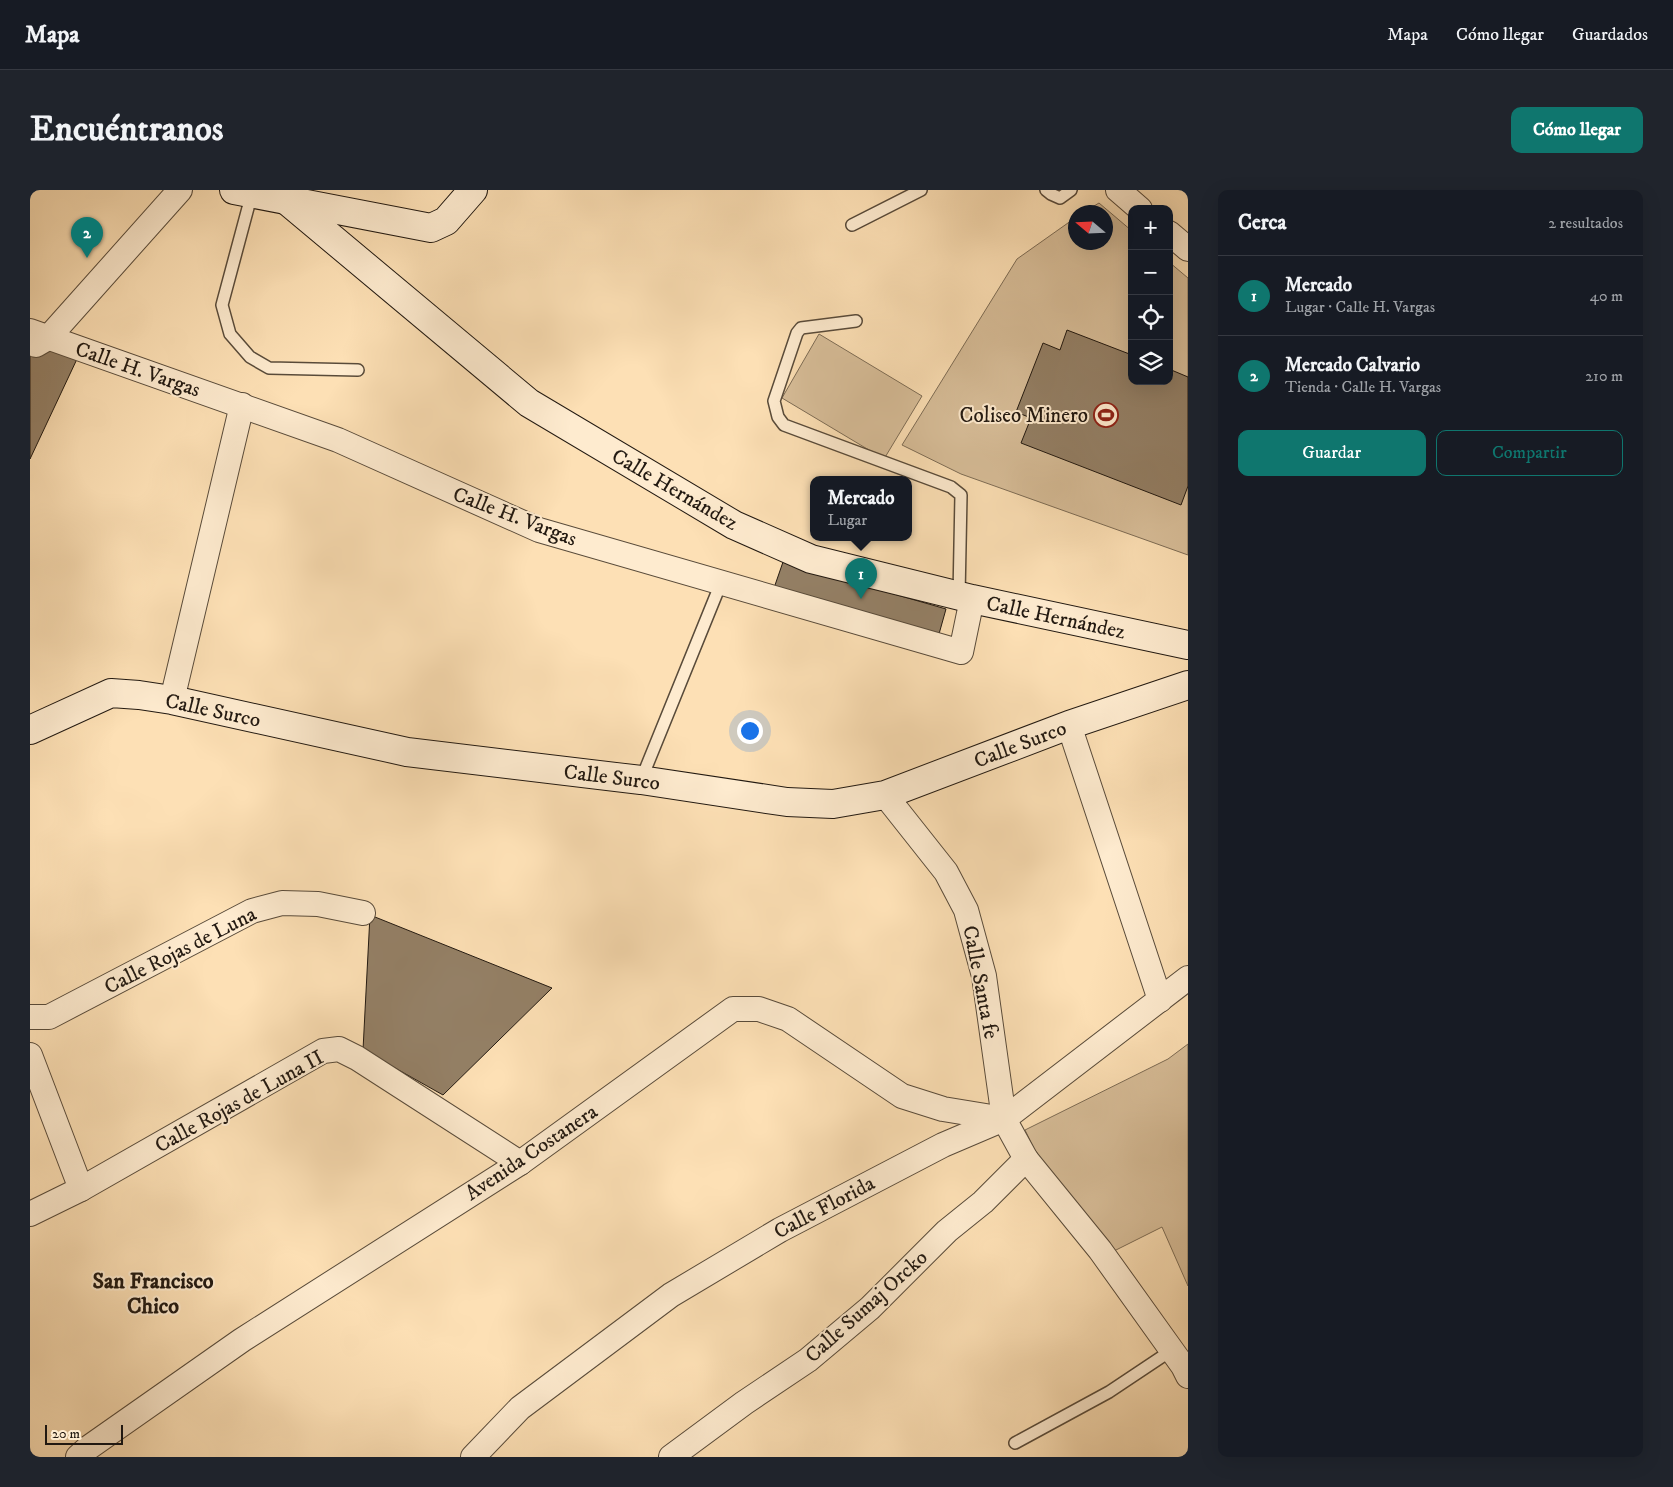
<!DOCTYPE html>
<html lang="es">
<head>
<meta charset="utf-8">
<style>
  :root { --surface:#171b24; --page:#20242c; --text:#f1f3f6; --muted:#9ea1a6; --line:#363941; --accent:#0f766e }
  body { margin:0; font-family:"IM FELL DW Pica",serif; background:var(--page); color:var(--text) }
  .controls { position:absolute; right:15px; top:15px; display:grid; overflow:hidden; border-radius:10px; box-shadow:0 5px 20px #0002 }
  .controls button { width:45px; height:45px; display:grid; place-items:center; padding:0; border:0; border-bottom:1px solid var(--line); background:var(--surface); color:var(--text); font:25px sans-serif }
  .compass { position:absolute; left:1038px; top:15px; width:45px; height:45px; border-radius:50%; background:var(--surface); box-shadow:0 5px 20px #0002; rotate:289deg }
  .scale { position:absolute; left:15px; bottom:12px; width:78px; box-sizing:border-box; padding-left:5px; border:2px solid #221911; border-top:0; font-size:14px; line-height:18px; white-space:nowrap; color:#221911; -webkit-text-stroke:4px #feebcf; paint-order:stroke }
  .you { position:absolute; left:719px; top:540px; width:18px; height:18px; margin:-12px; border:4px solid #fff; border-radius:50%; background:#1a73e8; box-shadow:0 0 0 8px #1a73e833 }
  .badge { display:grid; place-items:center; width:32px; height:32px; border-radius:50%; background:var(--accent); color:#fff; font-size:16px; font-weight:700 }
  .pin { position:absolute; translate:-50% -41px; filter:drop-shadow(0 1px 2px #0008) }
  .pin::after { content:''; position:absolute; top:26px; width:18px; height:15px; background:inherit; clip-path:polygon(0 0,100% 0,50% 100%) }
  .popup { position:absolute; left:780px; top:286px; width:102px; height:65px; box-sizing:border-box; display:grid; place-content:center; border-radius:10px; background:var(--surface); filter:drop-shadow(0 1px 4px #0005); font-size:16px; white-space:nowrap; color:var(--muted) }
  .popup b { font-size:19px; color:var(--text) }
  .popup::after { content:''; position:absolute; left:50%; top:100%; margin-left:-10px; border:10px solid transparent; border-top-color:var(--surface) }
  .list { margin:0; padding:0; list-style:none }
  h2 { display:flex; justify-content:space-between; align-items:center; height:65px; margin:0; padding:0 20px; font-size:21px }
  h2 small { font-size:16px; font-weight:400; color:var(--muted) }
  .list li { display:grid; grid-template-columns:32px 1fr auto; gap:15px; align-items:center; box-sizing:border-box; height:80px; padding:0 20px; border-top:1px solid var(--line) }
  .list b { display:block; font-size:19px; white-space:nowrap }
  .list p { margin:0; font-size:16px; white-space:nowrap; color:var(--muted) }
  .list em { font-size:16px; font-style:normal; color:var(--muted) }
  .actions { display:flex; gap:10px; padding:15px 20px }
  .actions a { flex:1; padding:11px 0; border:1px solid var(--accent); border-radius:10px; text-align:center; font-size:18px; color:var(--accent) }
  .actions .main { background:var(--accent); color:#fff }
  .icon { flex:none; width:28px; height:28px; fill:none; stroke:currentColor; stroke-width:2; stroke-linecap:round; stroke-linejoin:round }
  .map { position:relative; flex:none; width:1158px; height:1267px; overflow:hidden; border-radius:10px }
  header { display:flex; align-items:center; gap:30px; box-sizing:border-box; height:70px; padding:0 25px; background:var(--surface); border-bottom:1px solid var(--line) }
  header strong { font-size:24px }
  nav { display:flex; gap:28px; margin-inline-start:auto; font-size:18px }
  .intro { display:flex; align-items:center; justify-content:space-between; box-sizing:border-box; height:120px; padding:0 30px }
  h1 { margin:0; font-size:35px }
  .button { padding:12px 22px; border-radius:10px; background:var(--accent); color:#fff; font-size:18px; font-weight:700 }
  main { display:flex; gap:30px; padding:0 30px }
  aside { flex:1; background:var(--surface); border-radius:10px; box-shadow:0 5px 20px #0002 }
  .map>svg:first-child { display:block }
  .garden { fill:#d8be99; stroke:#7d6c55 }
  .building { fill:#948066; stroke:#221911 }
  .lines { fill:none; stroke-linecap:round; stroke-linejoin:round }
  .service-casing { stroke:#594b3a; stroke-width:14 }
  .minor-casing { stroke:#594b3a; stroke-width:26 }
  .secondary-casing { stroke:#221911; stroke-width:30 }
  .service { stroke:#feebcf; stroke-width:11 }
  .minor { stroke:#feebcf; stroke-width:24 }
  .secondary { stroke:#feebcf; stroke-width:28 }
  .labels { text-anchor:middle; stroke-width:4; stroke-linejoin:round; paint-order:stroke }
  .street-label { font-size:21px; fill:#221911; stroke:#feebcf }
  .poi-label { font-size:21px; fill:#221911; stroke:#feebcf; text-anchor:end }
  .neighbourhood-label { font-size:22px; font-weight:bold; fill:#221911; stroke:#feebcf }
</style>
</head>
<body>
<header>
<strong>Mapa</strong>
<nav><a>Mapa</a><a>Cómo llegar</a><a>Guardados</a></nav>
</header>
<div class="intro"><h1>Encuéntranos</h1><a class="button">Cómo llegar</a></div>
<main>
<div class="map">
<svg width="1158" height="1267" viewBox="0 0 1158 1267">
  <rect width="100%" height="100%" fill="#fde0b5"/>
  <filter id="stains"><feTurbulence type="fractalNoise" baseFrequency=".004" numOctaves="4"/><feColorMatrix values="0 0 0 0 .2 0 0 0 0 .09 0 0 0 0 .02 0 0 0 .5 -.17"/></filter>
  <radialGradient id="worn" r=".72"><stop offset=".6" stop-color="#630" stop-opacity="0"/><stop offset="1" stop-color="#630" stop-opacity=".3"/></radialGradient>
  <g class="garden">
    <path d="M1069,13L1102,41V191H1139V72L1158,88V365L931,284L872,255L987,69L1045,28L1046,52H1076V22H1054Z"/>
    <path d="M789,144L892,206L854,269L752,208Z"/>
    <path d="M1158,854V1096L1132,1037L1082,1062L1012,975L995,940L1138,869Z"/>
  </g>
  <g class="building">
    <path d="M1037,140L1102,165V191H1139V179L1158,187V296L1151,315L991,253L1001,228L986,222L1013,153L1030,160Z"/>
    <path d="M16,156L47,169L0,269V164Z"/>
    <path d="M753,372L916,419L909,444L744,398Z"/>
    <path d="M340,725L522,798L413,905L333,860Z"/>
  </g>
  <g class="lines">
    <defs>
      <g id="service">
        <path d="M1016,0L1021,4L1030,8L1041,0"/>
        <path d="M222,3L192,115L200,144L220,167L239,178L328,180"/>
        <path d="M822,35L891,0"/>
        <path d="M826,131L771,138L767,143L744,211L748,227L754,235L921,297L931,305L929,406"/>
        <path d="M611,590L691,393"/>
        <path d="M985,1253L1079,1202L1142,1160"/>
      </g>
      <g id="minor">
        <path d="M1088,0L1110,19"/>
        <path d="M1139,43L1158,59"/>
        <path d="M0,141L308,250L509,340L931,462L942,409"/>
        <path d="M6,155L18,148L150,0"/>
        <path d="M142,510L212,215"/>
        <path d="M1039,535L1130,810"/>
        <path d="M855,605L916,682L936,720L954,786L974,929L996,969L1070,1060L1153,1176L1158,1186"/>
        <path d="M0,827H19L222,721L252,713L288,714L333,723"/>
        <path d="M0,865L51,999"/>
        <path d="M0,1024L51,999L293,861L309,859L327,868L490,973"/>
        <path d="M48,1267L58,1258L212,1150L490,973L703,819H729L758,829L872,906L913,919L974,929"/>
        <path d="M443,1267L490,1218L641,1105L750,1040L913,955L974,929L1158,788"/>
        <path d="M641,1267L714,1213L778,1170L840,1118L917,1041L953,1012L996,969"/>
      </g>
      <g id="secondary">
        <path d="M204,0L401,38L416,31L443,0"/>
        <path d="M255,9L499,213L704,335L781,369L942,409L1158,455"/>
        <path d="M0,540L81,503L109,505L142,510L377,562L611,590L757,612L803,614L855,605L1039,535L1158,495"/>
      </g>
    </defs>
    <use href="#service" class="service-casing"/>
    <use href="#minor" class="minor-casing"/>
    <use href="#secondary" class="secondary-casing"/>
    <use href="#service" class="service"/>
    <use href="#minor" class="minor"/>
    <use href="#secondary" class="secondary"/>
  </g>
  <defs>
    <symbol id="stadium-ring" viewBox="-11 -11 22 22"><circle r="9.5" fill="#feebcf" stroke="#8f2418" stroke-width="1.5"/><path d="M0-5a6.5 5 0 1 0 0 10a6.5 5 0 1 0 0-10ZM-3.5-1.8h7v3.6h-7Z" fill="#8f2418"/></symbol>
  </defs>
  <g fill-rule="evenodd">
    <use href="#stadium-ring" x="1062" y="211" width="28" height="28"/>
  </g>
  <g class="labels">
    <g class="street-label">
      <text transform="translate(108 179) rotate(19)" y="7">Calle H. Vargas</text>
      <text transform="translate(645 299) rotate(30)" y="7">Calle Hernández</text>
      <text transform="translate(485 326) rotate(21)" y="7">Calle H. Vargas</text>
      <text transform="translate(1026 427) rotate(12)" y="7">Calle Hernández</text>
      <text transform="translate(183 520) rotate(12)" y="7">Calle Surco</text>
      <text transform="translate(990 554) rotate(-21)" y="7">Calle Surco</text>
      <text transform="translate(582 587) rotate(7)" y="7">Calle Surco</text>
      <text transform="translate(150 760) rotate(-27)" y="7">Calle Rojas de Luna</text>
      <text transform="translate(951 792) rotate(79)" y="7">Calle Santa fe</text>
      <text transform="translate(209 911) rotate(-29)" y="7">Calle Rojas de Luna II</text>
      <text transform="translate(501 962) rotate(-34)" y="7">Avenida Costanera</text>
      <text transform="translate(794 1017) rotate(-28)" y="7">Calle Florida</text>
      <text transform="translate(836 1116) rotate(-42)" y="7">Calle Sumaj Orcko</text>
    </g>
    <g class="poi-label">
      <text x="1058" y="232">Coliseo Minero</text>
    </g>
    <g class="neighbourhood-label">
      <text x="123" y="1098">San Francisco<tspan x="123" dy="25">Chico</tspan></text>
    </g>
  </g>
  <rect width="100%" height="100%" filter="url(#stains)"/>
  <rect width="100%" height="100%" fill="url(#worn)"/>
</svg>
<div class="controls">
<button>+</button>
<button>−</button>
<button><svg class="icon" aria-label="locate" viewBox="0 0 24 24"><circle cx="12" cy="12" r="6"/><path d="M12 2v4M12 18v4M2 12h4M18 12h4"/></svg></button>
<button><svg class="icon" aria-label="layers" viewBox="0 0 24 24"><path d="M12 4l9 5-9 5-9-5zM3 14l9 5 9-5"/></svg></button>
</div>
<svg class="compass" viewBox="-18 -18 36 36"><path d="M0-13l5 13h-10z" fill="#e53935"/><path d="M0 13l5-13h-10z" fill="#9ea1a6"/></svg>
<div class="scale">20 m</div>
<div class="you"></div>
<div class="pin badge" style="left:831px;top:409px">1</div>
<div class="popup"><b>Mercado</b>Lugar</div>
<div class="pin badge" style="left:57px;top:68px">2</div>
</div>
<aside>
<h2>Cerca<small>2 resultados</small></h2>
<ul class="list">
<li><span class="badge">1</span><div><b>Mercado</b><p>Lugar · Calle H. Vargas</p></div><em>40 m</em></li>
<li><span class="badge">2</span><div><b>Mercado Calvario</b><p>Tienda · Calle H. Vargas</p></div><em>210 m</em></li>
</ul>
<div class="actions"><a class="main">Guardar</a><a>Compartir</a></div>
</aside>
</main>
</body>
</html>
